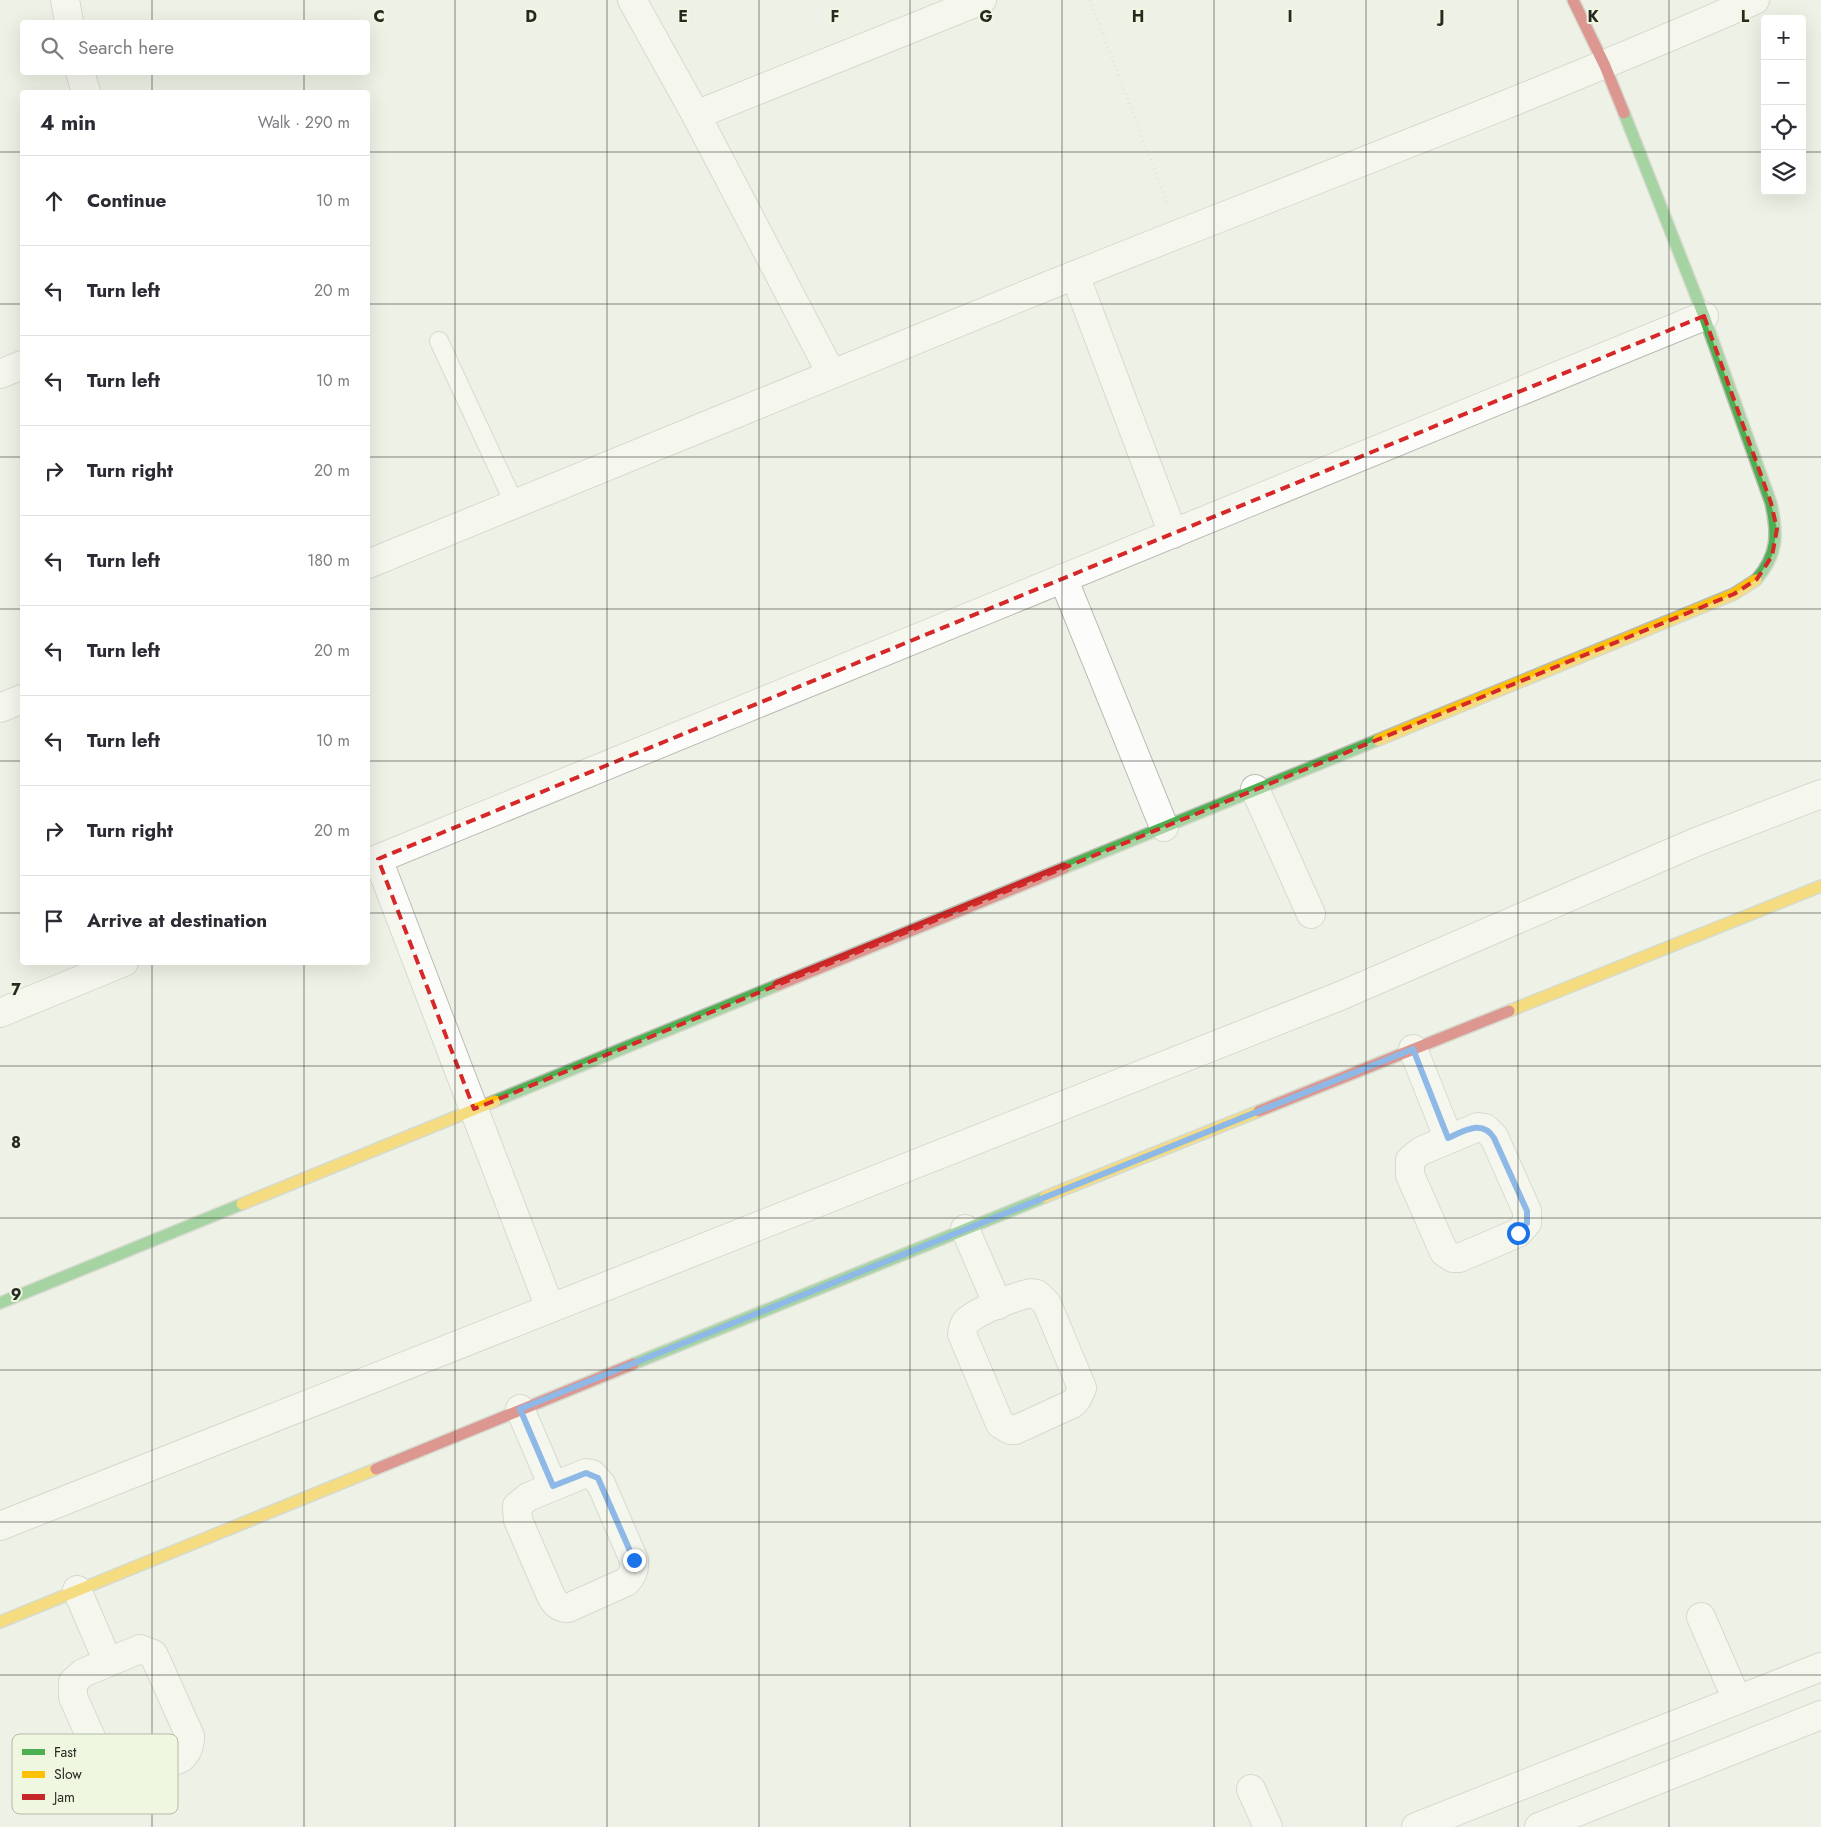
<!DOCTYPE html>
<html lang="en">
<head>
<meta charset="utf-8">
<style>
  :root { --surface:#fff; --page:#f2f2f3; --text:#2b2b33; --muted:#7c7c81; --line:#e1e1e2 }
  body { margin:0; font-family:Jost,sans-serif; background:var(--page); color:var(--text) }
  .controls { position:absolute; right:15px; top:15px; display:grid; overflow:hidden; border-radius:5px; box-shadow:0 5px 20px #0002 }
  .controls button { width:45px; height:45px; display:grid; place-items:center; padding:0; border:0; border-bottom:1px solid var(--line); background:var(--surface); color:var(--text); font:25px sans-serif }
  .stop { position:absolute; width:15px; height:15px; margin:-11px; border:4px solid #1a73e8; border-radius:50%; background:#fff }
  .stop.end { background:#1a73e8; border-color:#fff; box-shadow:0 1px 5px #0008 }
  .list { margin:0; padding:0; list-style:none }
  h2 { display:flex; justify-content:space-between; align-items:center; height:65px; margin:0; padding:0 20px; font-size:21px }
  h2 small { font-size:16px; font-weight:400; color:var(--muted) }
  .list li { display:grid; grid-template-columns:32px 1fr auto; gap:15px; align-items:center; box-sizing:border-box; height:90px; padding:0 20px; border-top:1px solid var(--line) }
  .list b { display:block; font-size:19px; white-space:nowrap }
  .list em { font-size:16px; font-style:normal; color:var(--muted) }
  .icon { flex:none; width:28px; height:28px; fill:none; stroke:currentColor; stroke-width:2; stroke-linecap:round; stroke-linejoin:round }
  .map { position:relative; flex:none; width:1821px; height:1827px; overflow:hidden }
  .search { position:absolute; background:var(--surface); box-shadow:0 5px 20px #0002; left:20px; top:20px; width:350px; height:55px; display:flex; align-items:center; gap:12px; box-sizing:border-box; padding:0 18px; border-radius:5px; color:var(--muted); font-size:19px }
  .panel { position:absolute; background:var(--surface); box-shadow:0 5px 20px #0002; left:20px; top:90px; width:350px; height:875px; border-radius:5px }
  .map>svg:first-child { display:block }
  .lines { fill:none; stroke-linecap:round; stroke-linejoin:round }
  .lane-casing { stroke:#b9bcb3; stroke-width:20 }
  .street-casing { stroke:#b9bcb3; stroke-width:30 }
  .fast-casing { stroke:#b9bcb3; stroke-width:14 }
  .slow-casing { stroke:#b9bcb3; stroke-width:14 }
  .jam-casing { stroke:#b9bcb3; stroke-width:14 }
  .path { stroke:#d4d5d2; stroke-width:3; stroke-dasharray:1 4; stroke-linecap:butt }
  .lane { stroke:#fcfdfb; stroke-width:18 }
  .street { stroke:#fcfdfb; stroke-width:28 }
  .fast { stroke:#4caf50; stroke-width:11 }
  .slow { stroke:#ffc107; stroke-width:11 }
  .jam { stroke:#c62828; stroke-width:11 }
  .route { stroke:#1a73e8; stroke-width:6 }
  .marked { fill:none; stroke:#d62828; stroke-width:4; stroke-dasharray:10 6; stroke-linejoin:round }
  .grid { fill:none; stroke:#272a22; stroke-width:1; stroke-opacity:0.55 }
  .key { fill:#eff7e1; stroke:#b3baa8; stroke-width:1 }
  .key-label { font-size:14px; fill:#272a22 }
  .grid-label { font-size:16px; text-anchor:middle; font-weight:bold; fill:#272a22; stroke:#eff7e1; stroke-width:4; stroke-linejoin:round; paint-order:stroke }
</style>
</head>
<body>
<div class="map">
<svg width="1821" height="1827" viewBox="0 0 1821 1827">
  <rect width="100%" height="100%" fill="#eef2e6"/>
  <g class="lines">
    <defs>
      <path id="lane" d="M439,341L515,505"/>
      <g id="street">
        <path d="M65,0L69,22"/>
        <path d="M632,0L696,115L831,373"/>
        <path d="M80,72L86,92"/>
        <path d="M696,115L982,0"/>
        <path d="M1075,275L1173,534"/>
        <path d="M0,374L22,365"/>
        <path d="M368,564C596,473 822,376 1050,285C1285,191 1523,102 1755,0"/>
        <path d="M1063,578L1164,827"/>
        <path d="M0,708L22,699"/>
        <path d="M1255,789L1311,914"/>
        <path d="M378,859L550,1308"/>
        <path d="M368,863L1704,316"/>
        <path d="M0,1013L124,962"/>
        <path d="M1413,1049L1448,1137"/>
        <path d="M1478,1127L1485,1128L1494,1137L1527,1211V1223L1518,1233L1459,1258H1453L1444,1252L1410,1175V1160L1421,1151Z"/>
        <path d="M965,1229L998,1305"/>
        <path d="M1031,1293L1037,1294L1047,1304L1082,1388L1077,1399L1072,1404L1015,1430H1010L1000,1424L962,1334C963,1329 963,1324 968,1320C984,1308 1011,1298 1031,1293Z"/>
        <path d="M520,1409L553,1486"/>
        <path d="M586,1473L592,1474L601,1484L634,1560C635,1569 633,1575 626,1582L568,1608C559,1608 555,1604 551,1596L518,1520L517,1506L528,1497Z"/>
        <path d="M0,1526L1340,996L1696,842L1821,794"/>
        <path d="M77,1590L108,1662"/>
        <path d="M1701,1617L1737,1700"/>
        <path d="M140,1649L153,1654L156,1660L190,1736C190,1745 188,1752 181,1758L123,1784H117L109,1778L73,1697V1682L83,1673Z"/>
        <path d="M1251,1789L1268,1827"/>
        <path d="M1416,1827L1821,1667"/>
        <path d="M1539,1827L1821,1715"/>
      </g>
      <g id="fast">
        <path d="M1624,113L1704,316L1771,503C1778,534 1778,555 1756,580"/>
        <path d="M1064,868L1378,740"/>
        <path d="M495,1101L778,985"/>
        <path d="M0,1303L242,1204"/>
        <path d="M633,1364L1045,1197"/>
      </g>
      <g id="slow">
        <path d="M1378,740L1734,594L1756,580"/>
        <path d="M1509,1011L1821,886"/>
        <path d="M1045,1197L1259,1111"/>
        <path d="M242,1204L495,1101"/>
        <path d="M0,1622L376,1469"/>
      </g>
      <g id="jam">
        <path d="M1573,0L1605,66L1624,113"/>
        <path d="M778,985L1064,868"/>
        <path d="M1259,1111L1509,1011"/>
        <path d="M376,1469L633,1364"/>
      </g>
    </defs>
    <use href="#lane" class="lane-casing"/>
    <use href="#street" class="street-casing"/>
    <use href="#fast" class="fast-casing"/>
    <use href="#slow" class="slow-casing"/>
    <use href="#jam" class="jam-casing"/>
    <path class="path" d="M1090,0L1167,203"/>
    <use href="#lane" class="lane"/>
    <use href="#street" class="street"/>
    <use href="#fast" class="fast"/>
    <use href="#slow" class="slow"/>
    <use href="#jam" class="jam"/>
  </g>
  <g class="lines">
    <path class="route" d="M634,1560L598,1478L586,1473L553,1486L520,1409L1413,1049L1448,1138C1464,1131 1482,1119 1494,1138L1527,1211V1223L1518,1233"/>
  </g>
  <path d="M0 0H1821V1827H0ZM1704,316L1771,503L1777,529L1772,556L1757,579L1734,594L474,1109L378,859Z" fill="#eef2e6" fill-opacity=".55" fill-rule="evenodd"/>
  <path class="marked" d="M1704,316L1771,503L1777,529L1772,556L1757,579L1734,594L474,1109L378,859Z"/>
  <path class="grid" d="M152,0V22M304,0V22M455,0V1827M607,0V1827M759,0V1827M910,0V1827M1062,0V1827M1214,0V1827M1366,0V1827M1518,0V1827M1669,0V1827M152,72V92M304,72V92M0,152H22M368,152H1765M1802,152H1821M0,304H22M368,304H1821M0,457H22M368,457H1821M0,609H22M368,609H1821M0,761H22M368,761H1821M0,913H22M368,913H1821M152,962V1827M304,962V1827M0,1066H1821M0,1218H1821M0,1370H1821M0,1522H1821M0,1675H1821"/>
  <rect x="12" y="1734" width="166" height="80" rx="8" class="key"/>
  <rect x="22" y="1749" width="23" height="6" fill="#4caf50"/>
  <rect x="22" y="1771" width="23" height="7" fill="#ffc107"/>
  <rect x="22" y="1794" width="23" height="6" fill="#c62828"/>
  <g class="key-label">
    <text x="54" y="1757">Fast</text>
    <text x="54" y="1779">Slow</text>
    <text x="54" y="1802">Jam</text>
  </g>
  <g class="grid-label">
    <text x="379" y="22">C</text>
    <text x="531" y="22">D</text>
    <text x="683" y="22">E</text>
    <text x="835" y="22">F</text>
    <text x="986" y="22">G</text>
    <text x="1138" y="22">H</text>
    <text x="1290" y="22">I</text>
    <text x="1442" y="22">J</text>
    <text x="1593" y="22">K</text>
    <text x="1745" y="22">L</text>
    <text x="16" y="995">7</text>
    <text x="16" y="1148">8</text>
    <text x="16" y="1300">9</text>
  </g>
</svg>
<div class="controls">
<button>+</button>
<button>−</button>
<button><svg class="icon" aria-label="locate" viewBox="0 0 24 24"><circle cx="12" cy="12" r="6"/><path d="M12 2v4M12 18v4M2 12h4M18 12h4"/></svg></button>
<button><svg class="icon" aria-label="layers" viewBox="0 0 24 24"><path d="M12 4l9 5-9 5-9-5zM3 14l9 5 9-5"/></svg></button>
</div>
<div class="stop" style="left:1518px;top:1233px"></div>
<div class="stop end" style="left:634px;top:1560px"></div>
<div class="search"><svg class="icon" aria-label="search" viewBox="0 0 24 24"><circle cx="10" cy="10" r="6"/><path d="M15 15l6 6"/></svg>Search here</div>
<section class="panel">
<h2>4 min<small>Walk · 290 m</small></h2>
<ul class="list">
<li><svg class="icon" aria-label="ahead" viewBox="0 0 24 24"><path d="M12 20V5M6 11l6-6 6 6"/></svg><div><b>Continue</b></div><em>10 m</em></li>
<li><svg class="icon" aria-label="left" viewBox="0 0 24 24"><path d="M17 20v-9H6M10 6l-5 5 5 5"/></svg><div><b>Turn left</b></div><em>20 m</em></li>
<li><svg class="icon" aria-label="left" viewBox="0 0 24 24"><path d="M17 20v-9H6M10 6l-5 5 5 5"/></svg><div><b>Turn left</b></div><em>10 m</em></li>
<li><svg class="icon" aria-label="right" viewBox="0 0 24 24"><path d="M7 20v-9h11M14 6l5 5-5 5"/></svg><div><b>Turn right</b></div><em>20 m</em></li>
<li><svg class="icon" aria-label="left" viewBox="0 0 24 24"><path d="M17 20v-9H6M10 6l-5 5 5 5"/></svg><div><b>Turn left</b></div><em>180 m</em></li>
<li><svg class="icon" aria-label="left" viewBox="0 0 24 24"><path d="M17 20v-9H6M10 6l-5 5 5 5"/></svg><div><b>Turn left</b></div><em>20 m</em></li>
<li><svg class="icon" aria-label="left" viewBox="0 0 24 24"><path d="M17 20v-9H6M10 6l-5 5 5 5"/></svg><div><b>Turn left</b></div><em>10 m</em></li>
<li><svg class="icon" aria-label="right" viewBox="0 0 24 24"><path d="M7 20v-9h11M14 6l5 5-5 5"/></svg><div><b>Turn right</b></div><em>20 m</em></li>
<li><svg class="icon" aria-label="arrive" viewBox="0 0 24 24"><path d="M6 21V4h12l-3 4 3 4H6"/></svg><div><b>Arrive at destination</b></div></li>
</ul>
</section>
</div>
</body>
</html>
